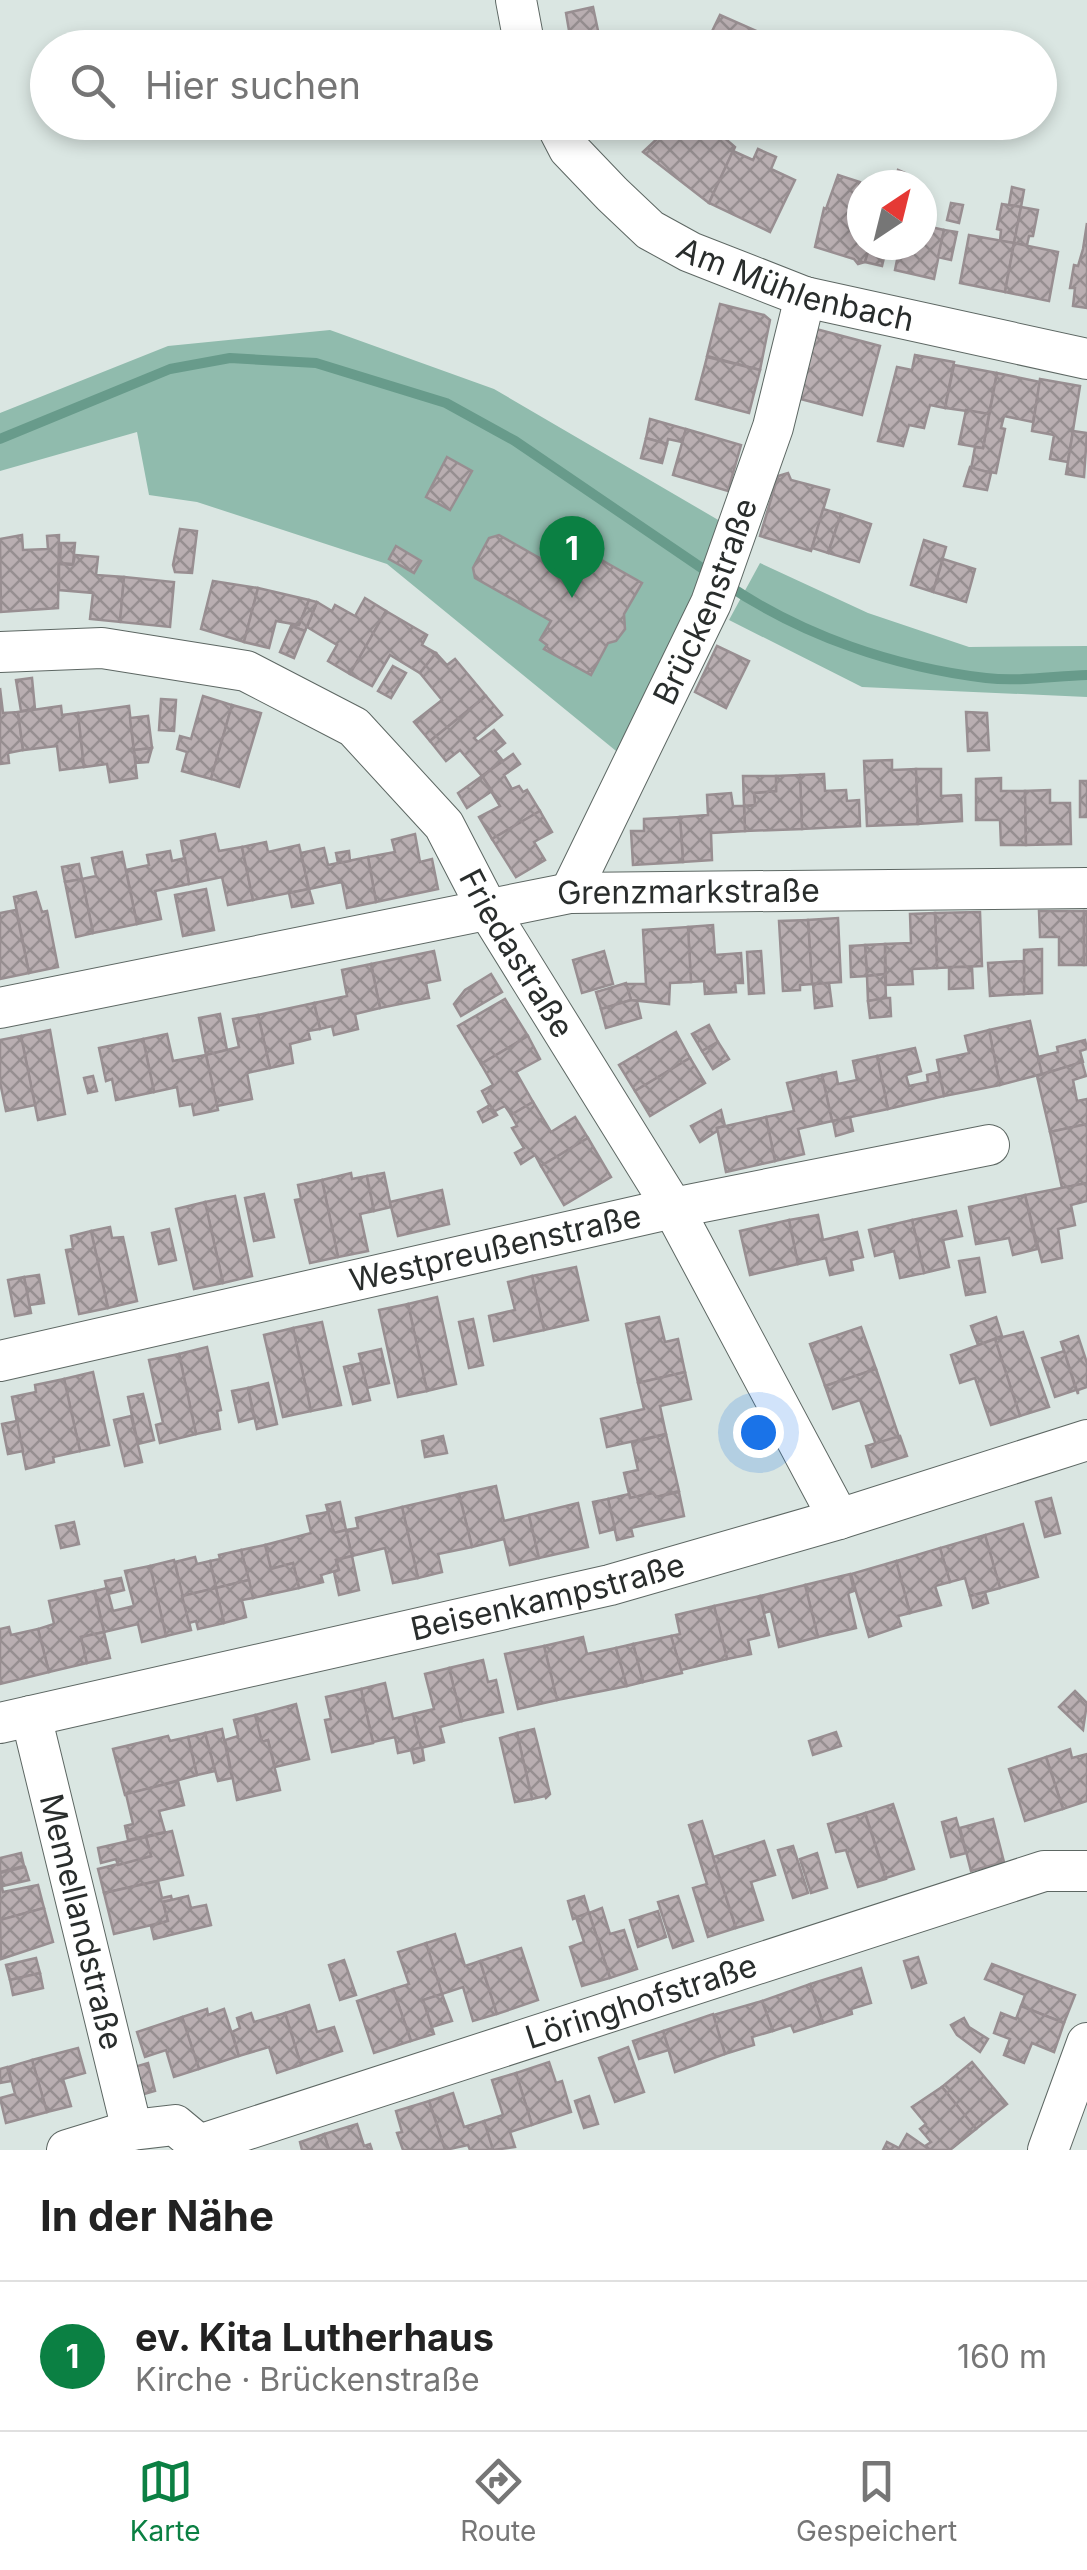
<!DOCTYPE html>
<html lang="de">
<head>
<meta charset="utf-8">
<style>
  :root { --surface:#fff; --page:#f6f6f6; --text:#222; --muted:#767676; --line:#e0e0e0; --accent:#0b8043 }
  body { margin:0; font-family:Inter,sans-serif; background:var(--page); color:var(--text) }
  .compass { position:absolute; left:847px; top:170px; width:90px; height:90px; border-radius:50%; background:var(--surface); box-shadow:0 5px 15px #0003; rotate:35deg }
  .you { position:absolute; left:758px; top:1432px; width:35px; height:35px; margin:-25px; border:8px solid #fff; border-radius:50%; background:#1a73e8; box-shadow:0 0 0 15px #1a73e833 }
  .badge { display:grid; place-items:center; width:65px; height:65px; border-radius:50%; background:var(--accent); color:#fff; font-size:32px; font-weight:700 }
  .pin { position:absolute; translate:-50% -82px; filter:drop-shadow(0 2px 5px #0008) }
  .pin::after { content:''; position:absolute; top:52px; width:35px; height:30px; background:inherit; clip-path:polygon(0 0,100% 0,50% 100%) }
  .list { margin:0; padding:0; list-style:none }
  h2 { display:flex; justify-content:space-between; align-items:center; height:130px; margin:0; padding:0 40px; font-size:42px }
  h2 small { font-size:32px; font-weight:400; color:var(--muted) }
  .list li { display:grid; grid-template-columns:65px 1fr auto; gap:30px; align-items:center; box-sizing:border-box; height:150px; padding:0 40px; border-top:2px solid var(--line) }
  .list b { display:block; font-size:38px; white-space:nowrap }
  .list p { margin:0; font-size:32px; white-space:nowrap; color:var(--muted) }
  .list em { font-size:32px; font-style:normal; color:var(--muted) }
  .icon { flex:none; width:55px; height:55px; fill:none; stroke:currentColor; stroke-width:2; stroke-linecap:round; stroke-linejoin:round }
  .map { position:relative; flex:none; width:1087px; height:2150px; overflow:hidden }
  .search { position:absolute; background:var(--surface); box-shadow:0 5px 15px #0003; left:30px; right:30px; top:30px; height:110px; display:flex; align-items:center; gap:25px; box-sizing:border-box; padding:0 35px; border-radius:55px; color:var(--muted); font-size:38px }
  .sheet { height:280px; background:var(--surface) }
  nav { display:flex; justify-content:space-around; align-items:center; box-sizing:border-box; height:140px; border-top:2px solid var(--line); background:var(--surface); font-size:28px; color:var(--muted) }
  nav a { display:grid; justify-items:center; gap:5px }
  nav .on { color:var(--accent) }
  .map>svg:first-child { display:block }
  .green { fill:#90bbad }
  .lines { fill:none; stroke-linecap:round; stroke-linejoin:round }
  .stream { stroke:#689b8b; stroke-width:10 }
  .building { fill:url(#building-cross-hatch); stroke:#988e91; stroke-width:2.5 }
  .street-casing { stroke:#5d6763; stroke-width:42 }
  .street { stroke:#fff; stroke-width:40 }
  .labels { text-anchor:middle; stroke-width:9; stroke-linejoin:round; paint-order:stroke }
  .street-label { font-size:32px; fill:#292d2c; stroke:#e7f3ef }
</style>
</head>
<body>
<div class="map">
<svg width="1087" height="2150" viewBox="0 0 1087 2150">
  <defs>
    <pattern id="building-cross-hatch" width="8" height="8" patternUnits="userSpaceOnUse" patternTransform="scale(2.5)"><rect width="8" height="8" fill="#b9aeb1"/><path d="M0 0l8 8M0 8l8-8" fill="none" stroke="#968e90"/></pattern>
  </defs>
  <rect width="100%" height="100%" fill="#dae6e2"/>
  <g class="green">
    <path d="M330,330L494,389L720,521L694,591L621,755L387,564L197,502L149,495L137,432L0,471V413L168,346Z"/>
    <path d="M760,563L868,613L969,647L1087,646V697L862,687L729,620Z"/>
  </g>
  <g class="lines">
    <g class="stream">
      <path d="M0,439L170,369L230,358L316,363L446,403L515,441L712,575"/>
      <path d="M726,584C803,636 894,667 986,678C1019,682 1054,676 1087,675"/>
    </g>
  </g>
  <g class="building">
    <path d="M593,7L600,40L572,48L566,13Z"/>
    <path d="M720,15L784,43L782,48H704Z"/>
    <path d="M675,122H731L721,135L735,147L709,203L643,152Z"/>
    <path d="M758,149L776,157L771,169L795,180L770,232L709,203L733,151L753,160Z"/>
    <path d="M898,170L905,173L902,185H894Z"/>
    <path d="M838,175L860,182L857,193L862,194V245H870L865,262L858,264L854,259L815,247L824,208L826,209Z"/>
    <path d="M1012,187L1024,190L1021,207L1009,205Z"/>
    <path d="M951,203L963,205L959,223L947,220Z"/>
    <path d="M1002,204L1021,207L1014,243L1000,241L1001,230L997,229Z"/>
    <path d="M1021,207L1038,210L1033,236H1029L1027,245L1014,243Z"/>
    <path d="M1087,223V308L1073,306L1075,288H1070L1074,265L1078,266L1083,249Z"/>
    <path d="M922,225L944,230L934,279L895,270L900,245H922Z"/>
    <path d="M944,230L957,232L951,260L938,257Z"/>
    <path d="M969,235L1014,243L1005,292L960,283Z"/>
    <path d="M1014,243L1058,252L1049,301L1005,292Z"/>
    <path d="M870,245H887L882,266L865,262Z"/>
    <path d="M720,304L764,315L770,320L760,370L707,356Z"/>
    <path d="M816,329L880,346L862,415L797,398Z"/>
    <path d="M915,355L954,362L945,408L930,405L924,428L909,425L903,446L878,441L897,367L912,370Z"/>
    <path d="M707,357L760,370L749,413L696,399Z"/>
    <path d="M954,365L997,373L989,414L945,408Z"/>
    <path d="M997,373L1040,382L1033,422L1004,416L1001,428L1005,429L996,473L971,469L975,447L983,448Z"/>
    <path d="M1040,379L1080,386L1068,462L1050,459L1054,435L1032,431Z"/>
    <path d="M966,410L989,414L983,448L959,444Z"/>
    <path d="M650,419L686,429L682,442L668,439L667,444L646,438Z"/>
    <path d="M686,429L741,445L728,491L673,475Z"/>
    <path d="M1073,431L1087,433L1084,477L1066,474Z"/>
    <path d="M646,438L667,444L662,463L641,458Z"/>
    <path d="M447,457L472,471L450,510L426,497Z"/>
    <path d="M970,467L991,473L987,490L964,486Z"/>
    <path d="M788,473L791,480L829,490L811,551L760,536L778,476Z"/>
    <path d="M823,509L841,514L828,553L812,548Z"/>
    <path d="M841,514L871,524L859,562L828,553Z"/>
    <path d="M180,529L197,531L192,573L175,572L173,565Z"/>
    <path d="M22,535L23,550L48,549L47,536L59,535L58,608L1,612L0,539Z"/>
    <path d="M499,535L575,578L589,553L642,583L624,614L625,629L616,641L608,643L591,675L544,649L547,645L540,640L551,621L475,578L473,568L489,538Z"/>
    <path d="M924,540L946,547L933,592L911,585Z"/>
    <path d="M61,543H75L73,564L60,563Z"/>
    <path d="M396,546L421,561L414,573L389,559Z"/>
    <path d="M75,555L98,557L96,575L124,577L120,622L90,619L93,593L59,590V564L73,565Z"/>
    <path d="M943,559L975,569L966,602L933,592Z"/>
    <path d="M124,577L174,582L170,627L120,622Z"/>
    <path d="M213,581L258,588L244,642L201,629Z"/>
    <path d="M258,588L309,600L299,625L276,621L269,648L244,642Z"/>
    <path d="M365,598L386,611L350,674L328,661L337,645L307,627L317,602L332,611L335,605L355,616Z"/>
    <path d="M309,600L317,602L305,631L291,626L299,625Z"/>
    <path d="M386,611L427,635L422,645L436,653L420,673L390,655L372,686L350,674Z"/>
    <path d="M291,626L305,631L294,658L280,652Z"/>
    <path d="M717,646L749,661L726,708L695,692Z"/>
    <path d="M436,653L447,665L455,659L486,696L430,741L414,722L442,700L420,673Z"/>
    <path d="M393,666L406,673L391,698L378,691Z"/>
    <path d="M32,678L35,709L21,711L16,680Z"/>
    <path d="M0,688L3,713L18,712L23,750L8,753L9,763L0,764Z"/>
    <path d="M203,696L232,705L211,779L182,771L187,752L177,749L180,736L191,739Z"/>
    <path d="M486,696L502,715L474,738L478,742L494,730L505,743L495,751L503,761L482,776L460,750L446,761L430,741Z"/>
    <path d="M161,699L176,700L174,731L159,730Z"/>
    <path d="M232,705L261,713L239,787L211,779Z"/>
    <path d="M61,706L62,715L78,713L84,767L60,770L57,746L23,750L18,712Z"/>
    <path d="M129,706L137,778L110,782L107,764L84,767L78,713Z"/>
    <path d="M966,712L987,713L989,750L968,751Z"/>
    <path d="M148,716L152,748L134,750L130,718Z"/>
    <path d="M152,748L148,762L136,763L134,750Z"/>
    <path d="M513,754L520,764L504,775L512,789L519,786L523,792L527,790L540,811L492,839L479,817L500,806L482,776Z"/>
    <path d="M892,760V770L916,769L918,824L867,826L864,761Z"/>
    <path d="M916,769H941V796L961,795L962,821L918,824Z"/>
    <path d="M824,774L825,791L846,790L847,801L859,800L860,826L802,829L800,775Z"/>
    <path d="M800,775L802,829L745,831L744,806L755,805L754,793L776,791V776Z"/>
    <path d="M482,776L492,791L467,808L458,793Z"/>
    <path d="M743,776H776V791L754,793L755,805L744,806Z"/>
    <path d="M1001,778V791H1025L1026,845H1001L1000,820H976V779Z"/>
    <rect x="1080" y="781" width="7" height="36"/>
    <path d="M1050,790V803H1070L1071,844L1026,845L1025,791Z"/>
    <path d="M731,793L733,806H744L745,831L711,833L712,860L683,862L680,817L708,815L707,795Z"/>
    <path d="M540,811L552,832L534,842L545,860L516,877L492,839Z"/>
    <path d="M680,817L683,862L633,865L631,831H644V819Z"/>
    <path d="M215,834L219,851L242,847L253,900L228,905L222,877L189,884L181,841Z"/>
    <path d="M415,834L420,862L432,859L438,889L376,902L368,857L395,852L392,840Z"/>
    <path d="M266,842L268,852L299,845L309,889L253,900L242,847Z"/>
    <path d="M324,848L328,865L368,857L376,902L347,908L342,882L309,889L301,853Z"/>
    <path d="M170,851L172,861L185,858L189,884L155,891L161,919L137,924L126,870L149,865L147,855Z"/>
    <path d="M349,851L350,861L338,863L336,853Z"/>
    <path d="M122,852L137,924L93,933L82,879L96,876L92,858Z"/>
    <path d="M79,864L82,879L65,882L62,867Z"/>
    <path d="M82,879L93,933L76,937L65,882Z"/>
    <path d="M206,889L214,930L183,936L175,895Z"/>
    <path d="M309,889L313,903L292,907L289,893Z"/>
    <path d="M36,892L42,912L47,911L58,967L29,973L14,897Z"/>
    <path d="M16,910L29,973L0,979V913Z"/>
    <path d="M1039,911H1084V965H1059V937H1040Z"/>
    <rect x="1084" y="911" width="3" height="54"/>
    <path d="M980,912L982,966L937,968L935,913Z"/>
    <path d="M935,913L937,968L912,969L913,984L886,985L885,944L911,943L910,914Z"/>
    <path d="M838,918L841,982L812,984L808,920Z"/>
    <path d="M808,920L812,984L800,985V990L783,991L779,921Z"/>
    <path d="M713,925L715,955L741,953L743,983H735L736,992L705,994L704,981L691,982L688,927Z"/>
    <path d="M688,927L691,982L670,983L669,1004L631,1000L626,984H646L643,930Z"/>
    <path d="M885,944V974L867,976L865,945Z"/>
    <path d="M865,945L867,976L851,977L850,946Z"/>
    <path d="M1042,949V993L1024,994V950Z"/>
    <path d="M434,951L440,980L426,983L429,998L380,1008L371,964Z"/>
    <path d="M604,951L613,984L582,993L573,960Z"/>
    <path d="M761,951L764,993L749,994L747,952Z"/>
    <path d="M1024,961V994L990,996L988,963Z"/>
    <path d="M371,964L380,1008L355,1014L358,1029L334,1035L332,1026L320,1029L314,1003L347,996L342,970Z"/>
    <path d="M949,967H972L973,988L949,989Z"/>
    <path d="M491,974L502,992L461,1016L454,1004L465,990Z"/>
    <path d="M885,974L886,998L868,1001L867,976Z"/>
    <path d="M626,983L631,1000L601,1009L596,992Z"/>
    <path d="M829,983L832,1006L815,1008L813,984Z"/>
    <path d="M886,998H890L891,1016L870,1018L868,1001Z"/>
    <path d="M505,999L528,1036L481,1064L458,1026Z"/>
    <path d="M631,1000L637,1001L641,1018L606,1028L601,1009Z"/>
    <path d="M314,1003L320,1029L308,1031L310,1039L290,1044L293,1063L270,1068L258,1015Z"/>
    <path d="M220,1014L227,1050L206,1055L199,1018Z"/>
    <path d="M258,1015L270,1068L247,1073L252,1099L217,1106L206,1055L239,1047L233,1019Z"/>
    <path d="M1030,1021L1042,1074L1000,1085L989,1030Z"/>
    <path d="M709,1025L718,1042L702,1051L692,1034Z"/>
    <path d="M50,1030L65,1114L38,1120L21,1036Z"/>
    <path d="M989,1030L1000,1085L944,1096L937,1060L969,1053L965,1036Z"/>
    <path d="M676,1032L690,1058L635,1091L619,1065Z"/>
    <path d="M167,1034L173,1061L206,1055L218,1110L194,1115L192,1104L180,1106L177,1087L154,1092L143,1039Z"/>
    <path d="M21,1036L35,1105L6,1111L0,1082V1040Z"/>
    <path d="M528,1036L540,1059L516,1072L533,1102L511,1115L505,1106L493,1112L482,1091L493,1085L481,1064Z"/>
    <path d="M143,1039L154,1092L116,1100L112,1079L106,1081L99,1048Z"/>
    <path d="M1085,1040L1087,1049L1080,1051L1083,1062L1042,1074L1038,1057L1058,1052L1057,1047Z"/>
    <path d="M718,1042L729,1059L713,1069L702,1051Z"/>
    <path d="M915,1048L921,1071L906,1075L909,1086L928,1082L927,1075L939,1072L944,1096L888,1109L877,1056Z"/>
    <path d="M877,1056L888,1109L832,1121L822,1075L836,1072L838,1084L857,1080L853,1061Z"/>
    <path d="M690,1058L705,1083L650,1116L635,1091Z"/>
    <path d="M1082,1062L1086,1076L1073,1080L1077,1101L1087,1099V1124L1050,1132L1037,1076Z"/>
    <path d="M822,1075L832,1121L798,1129L804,1154L775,1161L766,1117L794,1111L787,1083Z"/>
    <path d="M93,1076L97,1091L88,1093L84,1078Z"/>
    <path d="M533,1102L551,1132L575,1117L588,1138L541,1166L535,1155L521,1164L515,1153L524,1148L512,1128L517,1126L511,1115Z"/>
    <path d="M490,1105L497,1115L483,1122L478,1112Z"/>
    <path d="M721,1110L725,1126L717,1128V1131L700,1142L691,1126Z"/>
    <path d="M766,1117L775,1161L726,1172L717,1128Z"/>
    <path d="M850,1117L853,1131L836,1136L833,1121Z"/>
    <path d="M1087,1124V1183L1062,1188L1050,1132Z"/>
    <path d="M588,1138L611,1177L564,1205L541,1166Z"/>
    <path d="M351,1173L352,1179L367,1176L374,1211L360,1214L368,1251L338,1257L322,1180Z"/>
    <path d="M384,1173L391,1207L374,1211L367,1176Z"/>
    <path d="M322,1180L338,1257L310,1263L295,1200L301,1199L298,1185Z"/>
    <path d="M1087,1183V1201L1071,1205L1075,1225L1058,1229L1062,1258L1042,1262L1025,1195Z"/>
    <path d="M442,1190L449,1224L398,1236L390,1202Z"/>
    <path d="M264,1194L274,1237L254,1241L245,1198Z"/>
    <path d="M1025,1195L1037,1249L1013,1255L1009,1238L976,1244L969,1207Z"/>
    <path d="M235,1196L252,1276L223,1283L205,1202Z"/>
    <path d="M205,1202L223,1283L194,1289L176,1209Z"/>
    <path d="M956,1211L962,1236L943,1240L949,1267L924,1273L912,1220Z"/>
    <path d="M818,1215L823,1240L857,1232L863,1257L851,1260L853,1270L830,1275L826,1258L798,1264L789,1220Z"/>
    <path d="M789,1220L798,1264L750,1275L740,1231Z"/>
    <path d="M912,1220L924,1273L900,1278L894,1251L875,1256L869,1230Z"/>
    <path d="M110,1227L112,1238L123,1237L137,1301L108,1308L91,1231Z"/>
    <path d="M169,1229L176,1260L159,1264L152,1233Z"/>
    <path d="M91,1231L108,1308L79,1314L66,1250L73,1249L71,1236Z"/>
    <path d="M979,1258L985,1292L966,1295L959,1261Z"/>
    <path d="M576,1267L588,1320L544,1330L532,1276Z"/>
    <path d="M39,1275L44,1303L29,1305L24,1277Z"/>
    <path d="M532,1276L544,1330L494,1341L489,1316L515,1310L508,1282Z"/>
    <path d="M24,1277L31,1313L15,1316L8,1280Z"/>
    <path d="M437,1297L456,1384L427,1391L408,1304Z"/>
    <path d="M408,1304L427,1391L398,1397L379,1310Z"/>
    <path d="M659,1317L665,1342L678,1339L685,1372L638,1383L626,1324Z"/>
    <path d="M996,1317L1002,1336L978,1345L971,1326Z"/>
    <path d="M473,1319L483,1365L469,1368L459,1322Z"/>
    <path d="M322,1322L341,1405L311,1411L293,1328Z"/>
    <path d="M861,1327L876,1369L825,1386L810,1344Z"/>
    <path d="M293,1328L311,1411L283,1417L264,1335Z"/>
    <path d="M1023,1332L1049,1407L1020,1416L995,1339Z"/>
    <path d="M1078,1336L1087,1363V1387L1078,1390V1394L1061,1342Z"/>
    <path d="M995,1339L1020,1416L991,1425L975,1378L960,1383L951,1355Z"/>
    <path d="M207,1347L221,1410L217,1411L220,1429L196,1434L179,1354Z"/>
    <path d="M381,1349L389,1383L367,1388L359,1354Z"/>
    <path d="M1064,1351L1076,1390L1055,1397L1042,1358Z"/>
    <path d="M179,1354L196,1434L160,1443L156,1425L163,1423L149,1360Z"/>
    <path d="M361,1363L370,1400L353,1404L344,1367Z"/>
    <path d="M876,1369L899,1437L876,1445L860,1400L833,1409L825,1386Z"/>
    <path d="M93,1372L109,1445L80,1451L64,1379Z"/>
    <path d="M685,1372L691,1399L660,1406L666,1434L607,1447L601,1419L644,1409L638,1383Z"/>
    <path d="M64,1379L80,1451L53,1457L54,1462L26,1469L12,1397L36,1392L35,1385Z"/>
    <path d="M268,1383L277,1424L257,1429L248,1388Z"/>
    <path d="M248,1388L254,1418L239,1422L232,1391Z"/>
    <path d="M143,1394L154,1440L138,1444L128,1397Z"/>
    <path d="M131,1416L142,1462L125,1466L114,1420Z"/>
    <path d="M17,1421L23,1451L8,1454L2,1424Z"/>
    <path d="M666,1434L679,1491L656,1497L653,1493L630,1498L624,1473L638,1470L632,1443Z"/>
    <path d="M443,1436L447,1453L425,1457L422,1441Z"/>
    <path d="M900,1436L907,1456L872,1467L866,1446Z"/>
    <path d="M496,1486L504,1521L529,1515L539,1558L510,1565L504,1539L472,1547L459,1494Z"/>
    <path d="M679,1492L684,1516L631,1528L633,1536L617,1540L608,1499L629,1494L630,1498L653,1493L656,1497Z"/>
    <path d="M459,1494L472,1547L438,1554L442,1572L418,1578L402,1507Z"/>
    <path d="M1051,1498L1060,1533L1045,1537L1036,1502Z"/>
    <path d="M608,1499L615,1529L600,1533L593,1502Z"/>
    <path d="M340,1502L346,1530L334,1533L326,1505Z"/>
    <path d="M578,1503L588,1547L539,1558L529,1515Z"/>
    <path d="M402,1507L418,1578L393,1583L385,1548L352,1556L346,1530L358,1528L356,1518Z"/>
    <path d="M328,1512L334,1533L346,1530L352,1556L336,1560L339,1570L321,1575L323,1582L299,1588L293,1563L271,1569L265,1545L311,1533L307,1516Z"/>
    <path d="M74,1522L79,1544L61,1548L56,1526Z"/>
    <path d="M1023,1524L1038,1577L1000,1588L985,1535Z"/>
    <path d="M985,1535L1000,1588L970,1596L965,1578L950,1582L940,1548Z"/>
    <path d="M265,1545L271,1569L293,1563L299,1588L253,1598L241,1550Z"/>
    <path d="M940,1548L950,1582L935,1586L941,1605L910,1613L896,1561Z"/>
    <path d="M241,1550L249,1580L216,1588L210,1561L220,1559L219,1555Z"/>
    <path d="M352,1556L359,1590L339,1595L334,1572L339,1570L336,1560Z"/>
    <path d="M195,1557L197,1564L210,1561L216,1588L182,1596L175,1562Z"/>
    <path d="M174,1560L191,1630L166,1636L150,1566Z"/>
    <path d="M896,1561L910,1613L898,1616L901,1626L869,1637L851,1574Z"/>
    <path d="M150,1566L166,1636L142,1642L138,1624L104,1632L95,1591L107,1588L113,1611L134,1606L125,1571Z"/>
    <path d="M850,1574L854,1591L848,1593L856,1628L818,1637L805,1585Z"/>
    <path d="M121,1578L124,1590L108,1594L105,1581Z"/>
    <path d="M249,1580L253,1598L242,1600L246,1617L224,1623L216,1588Z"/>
    <path d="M805,1585L818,1637L779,1647L771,1611L764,1613L760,1596Z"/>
    <path d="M216,1588L224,1623L198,1629L196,1621L189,1623L182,1596Z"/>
    <path d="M94,1591L104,1632L81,1637L87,1663L49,1672L38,1629L54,1624L49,1601Z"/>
    <path d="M985,1592L988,1603L973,1608L970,1596Z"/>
    <path d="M760,1596L769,1635L748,1640L751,1654L727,1659L714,1606Z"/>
    <path d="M714,1606L727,1659L681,1670L671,1636L680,1634L676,1615Z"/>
    <path d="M9,1627L11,1635L38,1629L49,1672L0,1684V1629Z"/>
    <path d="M104,1632L110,1658L87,1663L81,1637Z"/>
    <path d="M671,1636L682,1673L643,1682L633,1644Z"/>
    <path d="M583,1637L587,1654L616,1648L627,1686L557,1700L544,1646Z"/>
    <path d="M633,1644L643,1682L627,1686L616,1648Z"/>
    <path d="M544,1646L557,1700L518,1709L505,1654Z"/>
    <path d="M483,1660L488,1682L496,1680L503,1712L462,1721L449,1668Z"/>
    <path d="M449,1668L462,1721L440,1727L444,1742L421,1748L413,1714L434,1709L425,1674Z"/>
    <path d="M385,1683L393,1719L413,1714L421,1748L398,1753L395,1737L373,1742L361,1689Z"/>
    <path d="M361,1689L373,1743L332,1752L325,1720L331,1719L326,1697Z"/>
    <path d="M1075,1691L1087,1703L1083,1730L1059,1707Z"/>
    <path d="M296,1704L309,1759L275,1767L268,1740L262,1742L255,1715Z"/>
    <path d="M255,1715L262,1742L268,1740L280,1790L237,1800L225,1740L238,1736L234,1720Z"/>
    <path d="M222,1729L232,1778L218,1781L205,1733Z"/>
    <path d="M534,1729L550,1794L546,1798L545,1796L532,1799L517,1733Z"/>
    <path d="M836,1732L841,1746L813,1755L809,1741Z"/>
    <path d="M205,1733L215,1771L197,1775L188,1737Z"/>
    <path d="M517,1733L532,1799L515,1802L500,1738Z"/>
    <path d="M168,1736L170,1741L188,1737L197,1775L125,1795L113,1749Z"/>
    <path d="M422,1747L424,1760L414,1763L411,1750Z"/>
    <path d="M1070,1749L1072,1758L1087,1754V1801L1063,1809L1046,1757Z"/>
    <path d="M1046,1757L1063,1809L1025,1821L1009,1769Z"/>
    <path d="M178,1781L184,1805L159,1811L165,1832L128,1840L125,1826L133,1824L126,1794Z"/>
    <path d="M893,1804L914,1869L886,1878L865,1813Z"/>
    <path d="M865,1813L886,1879L858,1887L846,1850L836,1852L828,1824Z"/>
    <path d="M956,1818L966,1853L951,1857L942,1822Z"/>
    <path d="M993,1819L1004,1862L971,1871L960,1828Z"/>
    <path d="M702,1821L736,1928L708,1937L693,1888L707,1884L689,1825Z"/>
    <path d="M172,1831L183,1875L104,1893L98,1869L151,1856L146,1837Z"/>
    <path d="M146,1837L151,1856L118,1865L116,1859L101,1863L98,1848Z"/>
    <path d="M764,1841L775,1875L751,1882L763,1920L736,1928L713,1857Z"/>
    <path d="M793,1846L808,1893L793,1898L778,1850Z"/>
    <path d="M21,1853L24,1866L0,1872V1858Z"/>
    <path d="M817,1853L827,1888L811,1893L800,1859Z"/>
    <path d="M25,1867L29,1880L3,1886L0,1873Z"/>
    <path d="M0,1879L3,1892L38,1885L44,1908L0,1920Z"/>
    <path d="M158,1881L162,1898L171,1896L172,1900L163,1902L168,1921L114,1934L104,1893Z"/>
    <path d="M188,1896L191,1908L206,1905L211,1925L154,1939L151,1926L168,1921L163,1902Z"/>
    <path d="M584,1896L589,1913L573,1919L568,1901Z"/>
    <path d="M678,1896L693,1941L673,1948L658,1902Z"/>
    <path d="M44,1908L53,1942L1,1959L0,1920Z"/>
    <path d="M602,1908L610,1934L624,1930L637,1969L610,1978L589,1913Z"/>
    <path d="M658,1911L666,1937L638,1947L630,1920Z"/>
    <path d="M589,1913L610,1978L582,1986L570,1947L584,1942L576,1917Z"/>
    <path d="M455,1934L465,1966L480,1961L497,2014L473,2021L463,1987L442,1994L426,1943Z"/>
    <path d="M426,1943L442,1994L423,2000L434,2034L411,2041L393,1989L409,1984L398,1952Z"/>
    <path d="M521,1948L538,2000L497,2014L480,1961Z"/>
    <path d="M918,1957L926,1983L912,1988L904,1961Z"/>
    <path d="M36,1958L40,1973L10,1980L6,1965Z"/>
    <path d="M344,1960L356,1995L340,2000L329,1965Z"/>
    <path d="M992,1964L1075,1995L1064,2023L1021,2006L1025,1995L985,1979Z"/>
    <path d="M861,1968L871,2003L851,2009L852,2014L823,2023L810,1984Z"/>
    <path d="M40,1973L43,1988L13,1995L10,1980Z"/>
    <path d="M810,1984L823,2023L794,2032L791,2025L773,2031L762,2001Z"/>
    <path d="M393,1989L411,2041L374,2053L357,2001Z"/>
    <path d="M442,1994L452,2021L432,2027L423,2000Z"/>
    <path d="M762,2001L773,2031L752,2037L754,2045L725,2054L713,2015Z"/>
    <path d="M309,2005L317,2032L334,2027L342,2051L301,2065L285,2013Z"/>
    <path d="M1021,2006L1064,2023L1054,2052L1032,2043L1024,2063L1004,2055L1010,2039L994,2033L1001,2013L1016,2019Z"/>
    <path d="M207,2009L208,2015L224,2009L239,2056L199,2069L182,2017Z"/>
    <path d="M251,2013L254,2022L285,2013L301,2065L277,2073L269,2047L239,2056L232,2032L240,2028L237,2018Z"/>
    <path d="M713,2014L725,2054L675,2072L663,2031Z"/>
    <path d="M182,2017L199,2069L174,2077L166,2050L145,2057L137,2032Z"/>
    <path d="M964,2018L969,2027L988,2039L980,2052L957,2035L951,2025Z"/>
    <path d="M663,2031L669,2050L639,2059L633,2041Z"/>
    <path d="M628,2047L644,2092L615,2102L599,2058Z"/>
    <path d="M78,2048L85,2073L63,2079L71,2106L47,2112L32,2060Z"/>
    <path d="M32,2060L47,2112L6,2123L0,2098L15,2094L8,2067Z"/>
    <path d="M549,2062L556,2083L562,2081L571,2112L532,2125L516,2073Z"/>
    <path d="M972,2062L1007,2104L976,2129L942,2087Z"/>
    <path d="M148,2063L155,2091L141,2095L134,2067Z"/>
    <path d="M7,2067L11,2081L0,2083V2069Z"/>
    <path d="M516,2073L532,2125L510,2132L515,2147L493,2150L484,2121L503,2115L492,2080Z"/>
    <path d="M942,2087L976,2129L950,2150H930L925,2146L931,2142L920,2129L926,2124L912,2107Z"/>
    <path d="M453,2093L464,2127L484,2121L493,2150H470L468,2145L445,2150L429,2101Z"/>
    <path d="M589,2096L598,2124L584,2128L575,2101Z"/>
    <path d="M429,2101L445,2150H403L397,2133L402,2132L396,2111Z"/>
    <path d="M357,2124L364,2146L370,2144L372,2150H329L324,2134Z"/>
    <path d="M324,2134L329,2150H302L300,2142Z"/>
    <path d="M907,2134L930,2150H883L887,2142L899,2148Z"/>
  </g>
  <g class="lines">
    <defs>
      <g id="street">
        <path d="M516,0L525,48"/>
        <path id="s1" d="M555,122L569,149L612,194L650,230L690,252L805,297L1087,359"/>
        <path id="s2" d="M0,652L102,648L246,671L354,727L444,825L488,910L673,1208L839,1519"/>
        <path id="s3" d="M570,893L711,603L773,427L805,297"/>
        <path id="s4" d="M0,1008L570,893L1087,888"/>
        <path id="s5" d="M0,1361L673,1208L989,1145"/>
        <path id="s6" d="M31,1716L132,2130"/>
        <path id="s7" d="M0,1723L610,1585L839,1519L1087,1440"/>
        <path id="s8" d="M199,2145L1044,1871H1087"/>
        <path d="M67,2150L132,2130L175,2125L199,2145"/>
        <path d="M1048,2150L1087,2043"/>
      </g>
    </defs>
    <use href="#street" class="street-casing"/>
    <use href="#street" class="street"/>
  </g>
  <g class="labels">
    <g class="street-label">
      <text dy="11" stroke="none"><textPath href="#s1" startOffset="302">Am Mühlenbach</textPath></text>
      <text dy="11" stroke="none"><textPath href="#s3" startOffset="322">Brückenstraße</textPath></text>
      <text dy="11" stroke="none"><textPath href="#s4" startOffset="700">Grenzmarkstraße</textPath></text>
      <text dy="11" stroke="none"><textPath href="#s2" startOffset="650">Friedastraße</textPath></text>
      <text dy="11" stroke="none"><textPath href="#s5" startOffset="508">Westpreußenstraße</textPath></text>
      <text dy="11" stroke="none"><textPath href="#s7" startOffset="562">Beisenkampstraße</textPath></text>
      <text dy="11" stroke="none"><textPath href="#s6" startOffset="212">Memellandstraße</textPath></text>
      <text dy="11" stroke="none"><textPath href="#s8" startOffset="465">Löringhofstraße</textPath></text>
    </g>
  </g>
</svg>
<svg class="compass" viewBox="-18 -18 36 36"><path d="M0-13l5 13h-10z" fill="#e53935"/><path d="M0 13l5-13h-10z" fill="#767676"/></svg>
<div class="you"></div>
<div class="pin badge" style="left:572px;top:598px">1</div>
<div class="search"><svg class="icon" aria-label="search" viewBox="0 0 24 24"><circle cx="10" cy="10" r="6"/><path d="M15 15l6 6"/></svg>Hier suchen</div>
</div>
<section class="sheet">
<h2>In der Nähe<small></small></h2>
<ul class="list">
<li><span class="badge">1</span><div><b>ev. Kita Lutherhaus</b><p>Kirche · Brückenstraße</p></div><em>160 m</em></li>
</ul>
</section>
<nav>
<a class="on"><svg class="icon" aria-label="map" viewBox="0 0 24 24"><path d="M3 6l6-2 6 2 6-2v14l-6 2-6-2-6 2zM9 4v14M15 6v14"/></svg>Karte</a>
<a><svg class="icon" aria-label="directions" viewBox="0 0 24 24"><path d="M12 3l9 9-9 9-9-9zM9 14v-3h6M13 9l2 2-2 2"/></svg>Route</a>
<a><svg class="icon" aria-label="saved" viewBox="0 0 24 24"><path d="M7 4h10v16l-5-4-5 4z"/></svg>Gespeichert</a>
</nav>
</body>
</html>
